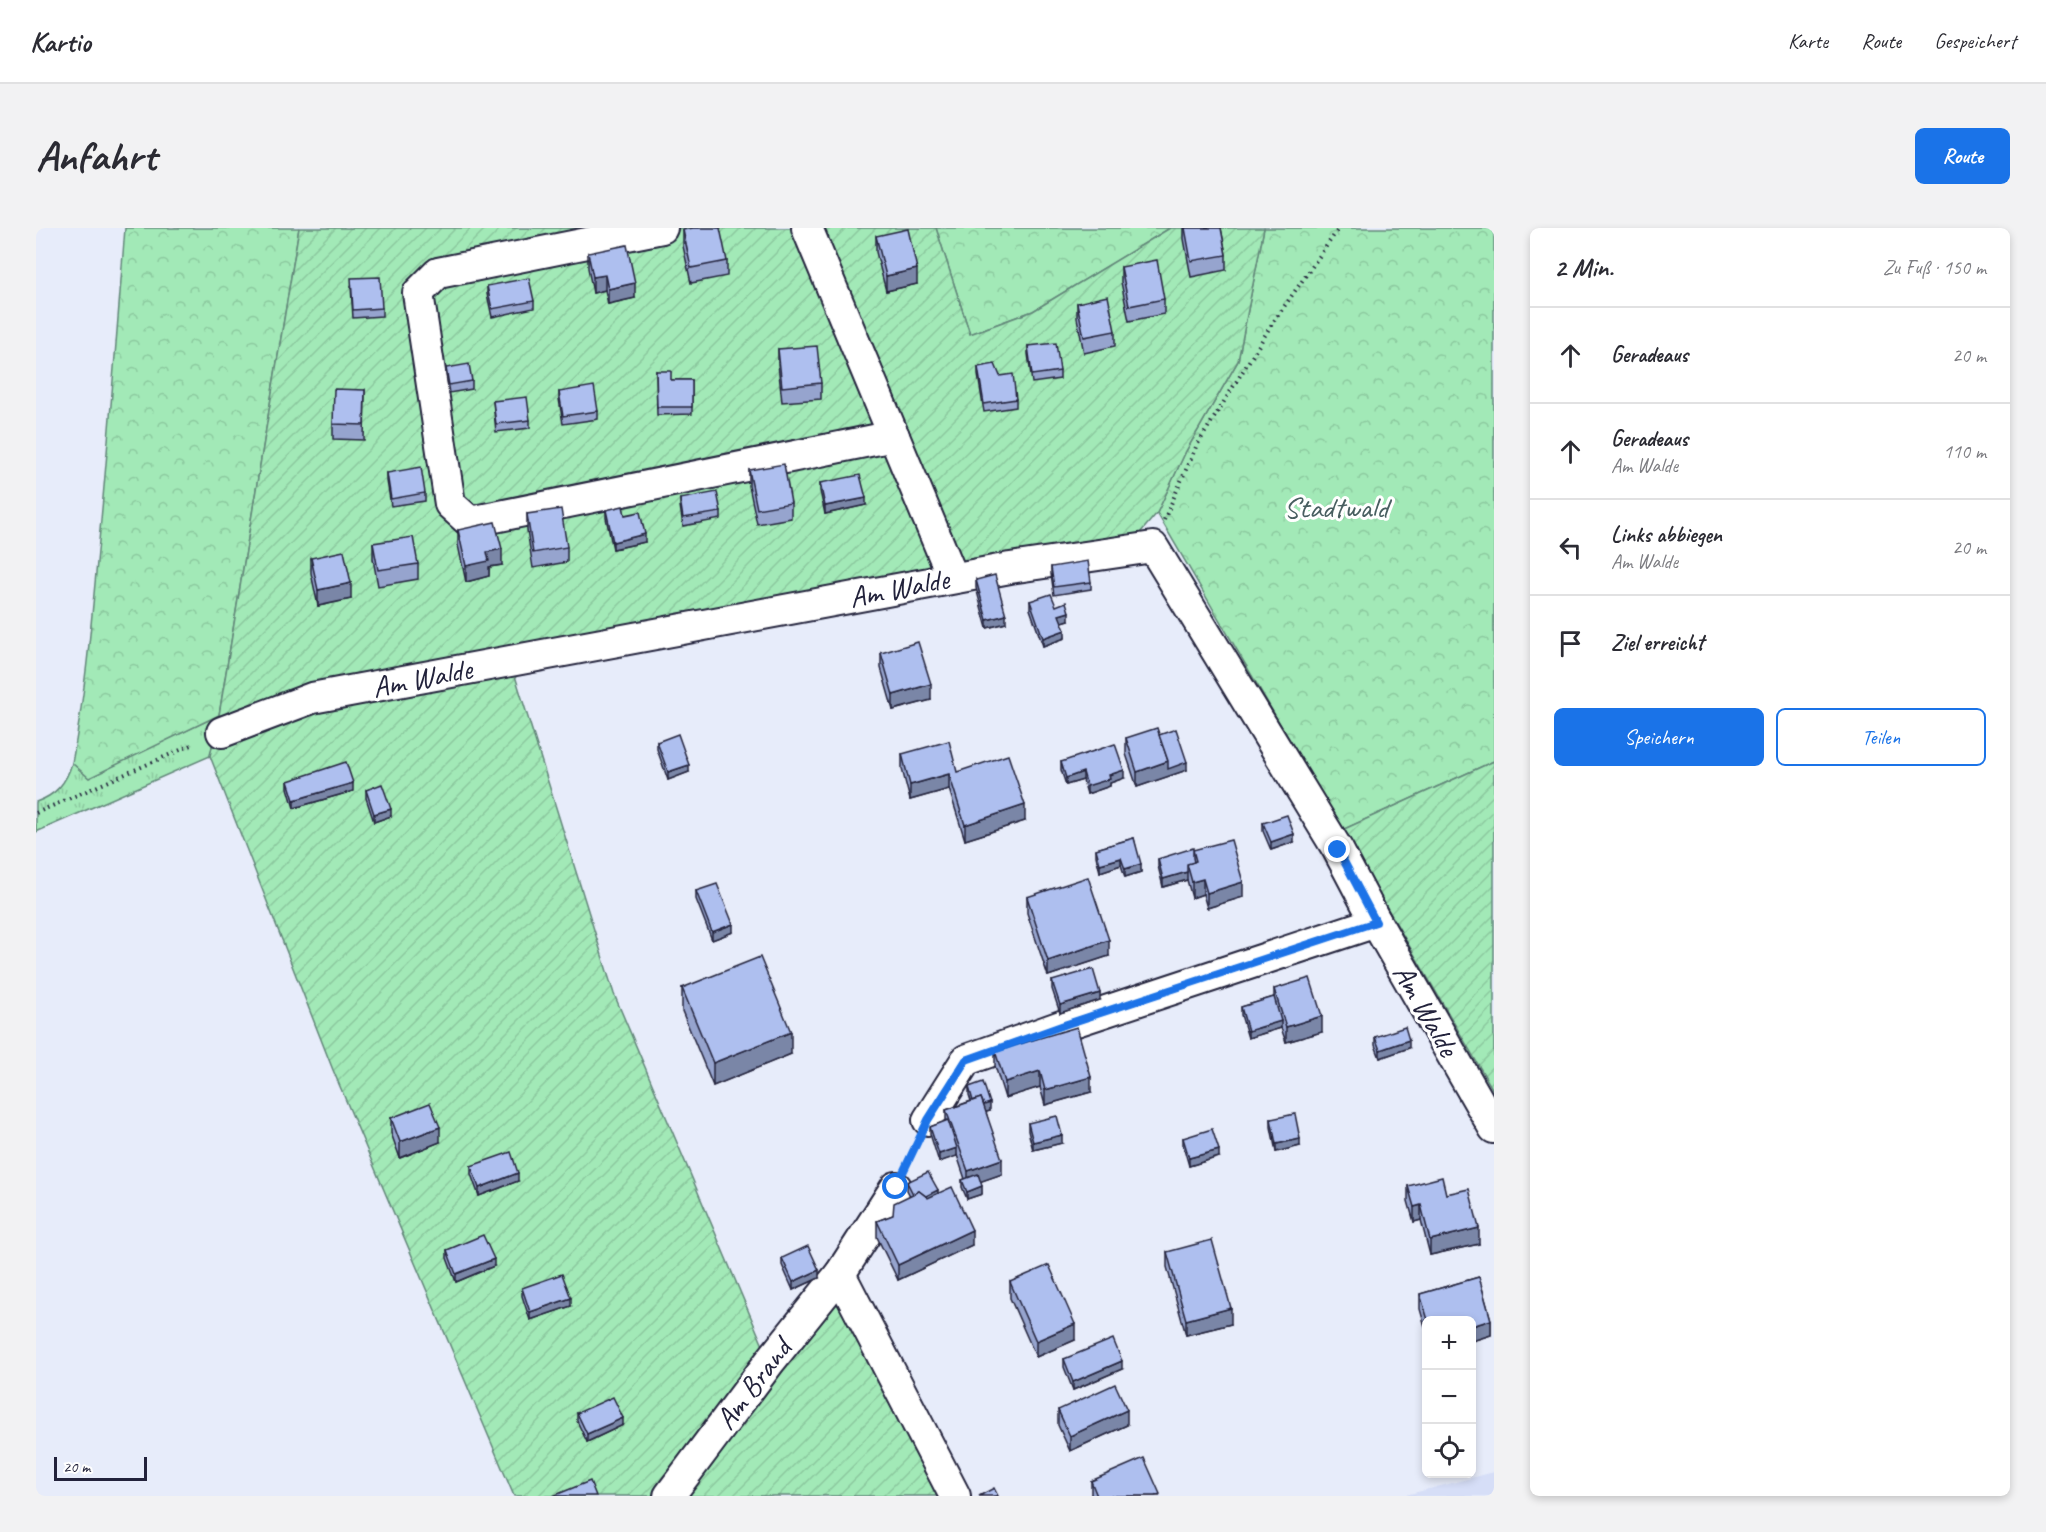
<!DOCTYPE html>
<html lang="de">
<head>
<meta charset="utf-8">
<style>
  :root { --surface:#fff; --page:#f2f2f3; --text:#2b2b33; --muted:#7c7c81; --line:#e1e1e2; --accent:#1a73e8 }
  body { margin:0; font-family:Caveat,sans-serif; background:var(--page); color:var(--text) }
  .controls { position:absolute; right:18px; bottom:18px; display:grid; overflow:hidden; border-radius:9px; box-shadow:0 3px 9px #0003 }
  .controls button { width:54px; height:54px; display:grid; place-items:center; padding:0; border:0; border-bottom:2px solid var(--line); background:var(--surface); color:var(--text); font:30px sans-serif }
  .scale { position:absolute; left:18px; bottom:15px; width:93px; box-sizing:border-box; padding-left:6px; border:3px solid #22223b; border-top:0; font-size:16px; line-height:21px; white-space:nowrap; color:#22223b; -webkit-text-stroke:4px #fff; paint-order:stroke }
  .stop { position:absolute; width:18px; height:18px; margin:-14px; border:4px solid #1a73e8; border-radius:50%; background:#fff }
  .stop.end { background:#1a73e8; border-color:#fff; box-shadow:0 2px 6px #0008 }
  .list { margin:0; padding:0; list-style:none }
  h2 { display:flex; justify-content:space-between; align-items:center; height:78px; margin:0; padding:0 24px; font-size:26px }
  h2 small { font-size:20px; font-weight:400; color:var(--muted) }
  .list li { display:grid; grid-template-columns:39px 1fr auto; gap:18px; align-items:center; box-sizing:border-box; height:96px; padding:0 24px; border-top:2px solid var(--line) }
  .list b { display:block; font-size:22px; white-space:nowrap }
  .list p { margin:0; font-size:20px; white-space:nowrap; color:var(--muted) }
  .list em { font-size:20px; font-style:normal; color:var(--muted) }
  .actions { display:flex; gap:12px; padding:18px 24px }
  .actions a { flex:1; padding:14px 0; border:2px solid var(--accent); border-radius:9px; text-align:center; font-size:21px; color:var(--accent) }
  .actions .main { background:var(--accent); color:#fff }
  .icon { flex:none; width:33px; height:33px; fill:none; stroke:currentColor; stroke-width:2; stroke-linecap:round; stroke-linejoin:round }
  .map { position:relative; flex:none; width:1458px; height:1268px; overflow:hidden; border-radius:9px }
  header { display:flex; align-items:center; gap:36px; box-sizing:border-box; height:84px; padding:0 30px; background:var(--surface); border-bottom:2px solid var(--line) }
  header strong { font-size:28px }
  nav { display:flex; gap:33px; margin-inline-start:auto; font-size:21px }
  .intro { display:flex; align-items:center; justify-content:space-between; box-sizing:border-box; height:144px; padding:0 36px }
  h1 { margin:0; font-size:42px }
  .button { padding:15px 27px; border-radius:9px; background:var(--accent); color:#fff; font-size:21px; font-weight:700 }
  main { display:flex; gap:36px; padding:0 36px }
  aside { flex:1; background:var(--surface); border-radius:9px; box-shadow:0 3px 9px #0003 }
  .map>svg:first-child { display:block }
  .built { fill:#d6def7 }
  .grass { fill:url(#grass-tufts); stroke:#628679; stroke-width:1.5 }
  .forest { fill:url(#forest-crowns); stroke:#628679; stroke-width:1.5 }
  .garden { fill:url(#garden-furrows); stroke:#628679; stroke-width:1.5 }
  .lines { fill:none; stroke-linecap:round; stroke-linejoin:round }
  .minor-casing { stroke:#22223b; stroke-width:34 }
  .path { stroke:#22223b; stroke-width:4; stroke-dasharray:1.5 4.5; stroke-linecap:butt }
  .minor { stroke:#fff; stroke-width:30 }
  .wall { fill:#96a4ce; stroke:#22223b; stroke-width:1.5 }
  .shaded-wall { fill:#7a86a7; stroke:#22223b; stroke-width:1.5 }
  .building { fill:#aebfef; stroke:#22223b; stroke-width:1.5 }
  .route { stroke:#1a73e8; stroke-width:8 }
  .labels { text-anchor:middle; stroke-width:6; stroke-linejoin:round; paint-order:stroke }
  .park-label { font-size:30px; fill:#485e60; stroke:#fff }
  .street-label { font-size:30px; fill:#22223b; stroke:#fff }
</style>
</head>
<body>
<header>
<strong>Kartio</strong>
<nav><a>Karte</a><a>Route</a><a>Gespeichert</a></nav>
</header>
<div class="intro"><h1>Anfahrt</h1><a class="button">Route</a></div>
<main>
<div class="map">
<svg width="1458" height="1268" viewBox="0 0 1458 1268">
  <defs>
    <pattern id="grass-tufts" width="24" height="20" patternUnits="userSpaceOnUse" patternTransform="scale(1.5)"><rect width="24" height="20" fill="#a2e9b7"/><path d="M3 7l-1-3M5 7V3M7 7l1-3M15 17l-1-3M17 17v-4M19 17l1-3" fill="none" stroke="#8bc89e"/></pattern>
    <pattern id="forest-crowns" width="20" height="18" patternUnits="userSpaceOnUse" patternTransform="scale(1.5)"><rect width="20" height="18" fill="#a2e9b7"/><path d="M2 6a3 3 0 1 1 6 0M12 15a3 3 0 1 1 6 0" fill="none" stroke="#8bc89e"/></pattern>
    <pattern id="garden-furrows" width="10" height="10" patternUnits="userSpaceOnUse" patternTransform="scale(1.5)"><rect width="10" height="10" fill="#a2e9b7"/><path d="M-1 1l2-2M0 10L10 0M9 11l2-2" fill="none" stroke="#8bc89e"/></pattern>
  </defs>
  <rect width="100%" height="100%" fill="#e7ecfa"/>
  <filter id="ink" filterUnits="userSpaceOnUse"><feTurbulence type="fractalNoise" baseFrequency=".0167" numOctaves="2"/><feDisplacementMap in="SourceGraphic" scale="12" xChannelSelector="R" yChannelSelector="G"/><feConvolveMatrix kernelMatrix="1 2 1 2 8 2 1 2 1" color-interpolation-filters="sRGB"/></filter>
  <g filter="url(#ink)">
    <path class="built" d="M1458,1244V1268H1366Z"/>
    <path class="grass" d="M183,487L174,528L0,604V574C20,567 30,555 36,535L53,549Z"/>
    <g class="forest">
      <path d="M89,0H263L183,487L53,550L36,535C50,462 56,387 63,313C73,209 81,105 89,0Z"/>
      <path d="M900,0H1134L997,83L934,106Z"/>
      <path d="M1228,0H1458V533L1306,602L1121,285L1150,223L1202,133Z"/>
    </g>
    <g class="garden">
      <path d="M263,0H900L934,106L997,83L1134,0H1228L1202,133L1150,223L1121,285L1104,305L471,422L578,766L728,1120L808,1020L932,1268H478L297,842L174,528L183,487Z"/>
      <path d="M1458,533V864L1306,602Z"/>
    </g>
    <g class="lines">
      <defs>
        <g id="minor">
          <path d="M626,0L402,45L382,65L414,276L434,294L858,208"/>
          <path d="M771,0L917,350"/>
          <path d="M186,504L276,470L974,340L1117,319L1302,622L1340,694L1458,900"/>
          <path d="M892,892L930,832L1031,796L1340,694"/>
          <path d="M804,1046L919,1268"/>
          <path d="M633,1268L735,1132L804,1046L860,959"/>
        </g>
      </defs>
      <use href="#minor" class="minor-casing"/>
      <g class="path">
        <path d="M1128,292L1160,219L1236,96L1303,0"/>
        <path d="M0,585L158,516"/>
      </g>
      <use href="#minor" class="minor"/>
    </g>
    <g class="wall">
      <path d="M1148,0H1185L1190,27V42L1155,49L1148,11Z"/>
      <path d="M647,2L691,33V48L655,55L647,18Z"/>
      <path d="M840,8L881,56L850,63L840,24Z"/>
      <path d="M552,25L599,70L572,76L569,62L557,65L552,40Z"/>
      <path d="M1085,39L1128,71V86L1093,93L1085,54Z"/>
      <path d="M315,58L346,80V88L317,90Z"/>
      <path d="M451,58L498,73V80L456,89L451,66Z"/>
      <path d="M1041,75L1079,103V118L1048,125L1041,90Z"/>
      <path d="M992,118L1024,143V151L996,155L992,126Z"/>
      <path d="M742,121L785,155V171L746,174L742,136Z"/>
      <path d="M942,139L964,148L980,171V179L948,184L942,147Z"/>
      <path d="M410,140L436,153V161L413,165L410,147Z"/>
      <path d="M620,143L635,152H656V186L621,187Z"/>
      <path d="M329,162L328,212L297,211V196Z"/>
      <path d="M523,164L562,183V191L527,196L523,171Z"/>
      <path d="M457,173L494,192V200L460,204Z"/>
      <path d="M713,242L755,275V290L721,296L713,258Z"/>
      <path d="M351,245L389,265V273L355,278L351,253Z"/>
      <path d="M784,255L830,277L789,286L784,263Z"/>
      <path d="M644,271L685,284V291L647,298L644,278Z"/>
      <path d="M570,282L589,287L609,314L577,321L570,290Z"/>
      <path d="M491,286L531,319V334L497,340L491,302Z"/>
      <path d="M422,302L466,337L453,339V348L430,354L422,317Z"/>
      <path d="M337,315L382,336V351L342,358L337,331Z"/>
      <path d="M275,330L315,371L282,378L275,345Z"/>
      <path d="M1015,339L1055,354V361L1018,367L1015,346Z"/>
      <path d="M940,352L970,395L951,400L940,360Z"/>
      <path d="M994,373L1020,378L1033,392L1026,394L1029,410L1007,418L994,381Z"/>
      <path d="M845,425L895,472L857,482L845,440Z"/>
      <path d="M1123,507L1151,542L1101,559L1090,526V510Z"/>
      <path d="M621,514L653,544L632,552L621,521Z"/>
      <path d="M866,526L921,544L989,593L929,612L913,561L874,572L866,541Z"/>
      <path d="M1025,534L1088,550L1074,555V558L1051,566L1047,552L1030,557L1025,542Z"/>
      <path d="M252,553L317,563L258,580L252,560Z"/>
      <path d="M330,562L355,588L338,594L330,570Z"/>
      <path d="M1227,595L1258,614L1235,622L1227,603Z"/>
      <path d="M1098,610L1105,644L1089,649L1085,637L1064,644L1060,628V621Z"/>
      <path d="M1158,622L1207,669L1171,680L1167,666L1156,670L1151,652L1127,659L1122,638V631Z"/>
      <path d="M660,663L697,704L676,712L660,671Z"/>
      <path d="M991,669L1073,728L1012,748L991,685Z"/>
      <path d="M1016,753L1064,772L1024,785L1016,761Z"/>
      <path d="M646,760L755,826L677,858L646,783Z"/>
      <path d="M1238,761L1286,804L1250,814L1245,800L1212,810L1205,787V779L1238,769Z"/>
      <path d="M1339,809L1373,820L1344,830L1339,817Z"/>
      <path d="M959,823L1055,864L1009,877L1004,859L969,870L959,838Z"/>
      <path d="M933,859L954,883L950,884L966,946L945,953L946,966L931,971L926,959V952L929,951L921,927L903,934L894,906V899L910,893V882L935,873L933,867Z"/>
      <path d="M355,890L404,914L364,930L355,905Z"/>
      <path d="M1235,891L1264,918L1240,924L1235,899Z"/>
      <path d="M992,895L1026,915L997,922L992,903Z"/>
      <path d="M1147,910L1183,929L1153,938L1147,917Z"/>
      <path d="M435,938L482,953L443,968L435,946Z"/>
      <path d="M871,954L902,965L936,1017L862,1052L841,1009V993L857,987L874,968L871,962Z"/>
      <path d="M1372,958L1410,966L1443,1016L1394,1027L1385,992L1378,994L1372,973Z"/>
      <path d="M411,1022L458,1038L420,1054L411,1030Z"/>
      <path d="M1131,1024L1195,1096L1150,1107L1131,1039Z"/>
      <path d="M746,1030L783,1050L757,1062L746,1037Z"/>
      <path d="M1443,1049L1455,1092V1107L1436,1113V1092H1390V1102L1384,1081V1066Z"/>
      <path d="M974,1054L1039,1112L1000,1129L974,1070Z"/>
      <path d="M486,1060L535,1078L494,1092L486,1068Z"/>
      <path d="M1028,1131L1086,1141L1037,1162L1028,1139Z"/>
      <path d="M1022,1182L1091,1197L1034,1223L1022,1197Z"/>
      <path d="M541,1185L587,1197L551,1214L541,1193Z"/>
      <path d="M1055,1253L1124,1268H1055Z"/>
    </g>
    <g class="shaded-wall">
      <path d="M881,41V56L850,63V48Z"/>
      <path d="M569,47V62L557,65V49Z"/>
      <path d="M599,55V70L572,76V61Z"/>
      <path d="M830,270V277L789,286V278Z"/>
      <path d="M609,306V314L577,321V314Z"/>
      <path d="M466,321V337L453,339V348L430,354V338L451,324Z"/>
      <path d="M315,355V371L282,378V362Z"/>
      <path d="M1033,384V392L1023,395V387Z"/>
      <path d="M970,387V395L951,400V392Z"/>
      <path d="M1029,402V410L1007,418V410Z"/>
      <path d="M895,456V472L857,482V467Z"/>
      <path d="M1132,533L1151,534V542L1101,559V544Z"/>
      <path d="M653,537V544L632,552V544Z"/>
      <path d="M1088,542V550L1074,555V558L1051,566V558L1073,547Z"/>
      <path d="M1047,544V552L1030,557V550Z"/>
      <path d="M913,546V561L874,572V557Z"/>
      <path d="M317,555V563L258,580V572Z"/>
      <path d="M989,577V593L929,612V597Z"/>
      <path d="M355,581V588L338,594V586Z"/>
      <path d="M1258,606V614L1235,622V614Z"/>
      <path d="M1085,630V637L1064,644V636Z"/>
      <path d="M1105,636V644L1089,649V641Z"/>
      <path d="M1151,644V652L1127,659V651Z"/>
      <path d="M1167,651V666L1156,670V654Z"/>
      <path d="M1207,654V669L1171,680V665Z"/>
      <path d="M697,696V704L676,712V704Z"/>
      <path d="M1073,712V728L1012,748V733Z"/>
      <path d="M1064,765V772L1024,785V777Z"/>
      <path d="M1286,788V804L1250,814V799Z"/>
      <path d="M1245,793V800L1212,810V803Z"/>
      <path d="M755,804V826L677,858V835Z"/>
      <path d="M1373,812V820L1344,830V822Z"/>
      <path d="M1004,843V859L969,870V854Z"/>
      <path d="M1055,849V864L1009,877V862Z"/>
      <path d="M954,875V883L940,887V879Z"/>
      <path d="M404,899V914L364,930V914Z"/>
      <path d="M1026,907V915L997,922V914Z"/>
      <path d="M1264,911V918L1240,924V916Z"/>
      <path d="M921,920V928L903,934V926Z"/>
      <path d="M1183,922V929L1153,938V930Z"/>
      <path d="M966,931V946L932,958V943Z"/>
      <path d="M482,945V953L443,968V960Z"/>
      <path d="M946,958V966L931,971V964Z"/>
      <path d="M902,962V970L880,972Z"/>
      <path d="M1385,977V992L1378,994V979Z"/>
      <path d="M1443,1000V1016L1394,1027V1012Z"/>
      <path d="M936,1002V1017L862,1052V1037Z"/>
      <path d="M458,1031V1038L420,1054V1046Z"/>
      <path d="M783,1042V1050L757,1062V1054Z"/>
      <path d="M535,1070V1078L494,1092V1084Z"/>
      <path d="M1195,1080V1096L1150,1107V1092Z"/>
      <path d="M1455,1092V1107L1436,1113V1098Z"/>
      <path d="M1039,1096V1112L1000,1129V1113Z"/>
      <path d="M1086,1133V1141L1037,1162V1154Z"/>
      <path d="M1091,1182V1197L1034,1223V1208Z"/>
      <path d="M587,1190V1197L551,1214V1206Z"/>
    </g>
    <g class="building">
      <path d="M657,0H684L691,33L655,40L647,2Z"/>
      <path d="M1149,0H1185L1190,27L1155,33Z"/>
      <path d="M872,1L881,41L850,48L840,8Z"/>
      <path d="M591,17L599,55L572,61L569,47L557,49L552,25Z"/>
      <path d="M1121,32L1128,71L1093,78L1085,39Z"/>
      <path d="M344,49L346,80L317,82L315,50Z"/>
      <path d="M493,50L498,73L456,81L451,58Z"/>
      <path d="M1072,68L1079,103L1048,109L1041,75Z"/>
      <path d="M1020,115L1024,143L996,147L992,118Z"/>
      <path d="M781,118L785,155L746,159L742,121Z"/>
      <path d="M433,136L436,153L413,157L410,140Z"/>
      <path d="M959,136L964,148L977,146L980,171L948,176L942,139Z"/>
      <path d="M620,143H635V152H656V179H621Z"/>
      <path d="M558,158L562,183L527,188L523,164Z"/>
      <path d="M298,161L329,162L328,197L297,196Z"/>
      <path d="M491,169L494,192L460,196L457,173Z"/>
      <path d="M748,236L755,275L721,281L713,242Z"/>
      <path d="M385,239L389,265L355,271L351,245Z"/>
      <path d="M824,247L830,270L789,278L784,255Z"/>
      <path d="M681,264L685,284L647,290L644,271Z"/>
      <path d="M587,278L589,287L604,284L609,306L577,314L570,282Z"/>
      <path d="M525,281L531,319L497,325L491,286Z"/>
      <path d="M459,294L466,321L451,324L453,333L430,338L422,302Z"/>
      <path d="M377,309L382,336L342,342L337,315Z"/>
      <path d="M308,323L315,355L282,362L275,330Z"/>
      <path d="M1052,333L1055,354L1018,359L1015,339Z"/>
      <path d="M959,347L970,387L951,392L940,352Z"/>
      <path d="M1015,366L1020,378L1030,374L1033,384L1023,387L1029,402L1007,410L994,373Z"/>
      <path d="M882,414L895,456L857,467L845,425Z"/>
      <path d="M1121,500L1132,533L1101,544L1090,510Z"/>
      <path d="M1140,501L1151,534L1132,541V533L1123,507Z"/>
      <path d="M642,506L653,537L632,544L621,514Z"/>
      <path d="M913,513L921,544L972,527L989,577L929,597L913,546L874,557L866,526Z"/>
      <path d="M1079,516L1088,542L1073,547L1074,551L1051,558L1047,544L1030,550L1025,534Z"/>
      <path d="M310,534L317,555L258,572L252,553Z"/>
      <path d="M346,556L355,581L338,586L330,562Z"/>
      <path d="M1251,587L1258,606L1235,614L1227,595Z"/>
      <path d="M1098,610L1105,636L1089,641L1085,630L1064,636L1060,621Z"/>
      <path d="M1195,612L1207,654L1171,665L1167,651L1156,654L1151,636L1160,633L1157,622Z"/>
      <path d="M1157,620V630L1158,634L1151,636V644L1127,651L1122,631Z"/>
      <path d="M1052,649L1073,712L1012,733L991,669Z"/>
      <path d="M681,656L697,696L676,704L660,663Z"/>
      <path d="M724,729L755,804L677,835L646,760Z"/>
      <path d="M1057,741L1064,765L1024,777L1016,753Z"/>
      <path d="M1274,750L1286,788L1250,799L1238,761Z"/>
      <path d="M1238,769L1245,793L1212,803L1205,779Z"/>
      <path d="M1041,799L1055,849L1009,862L1004,843L969,854L959,823Z"/>
      <path d="M1369,799L1373,812L1344,822L1339,809Z"/>
      <path d="M947,854L954,875L948,877L945,870L937,873L933,859Z"/>
      <path d="M945,870L966,931L932,943L910,882Z"/>
      <path d="M394,875L404,899L364,914L355,890Z"/>
      <path d="M1259,886L1264,911L1240,916L1235,891Z"/>
      <path d="M1021,888L1026,907L997,914L992,895Z"/>
      <path d="M912,892L921,920L903,926L894,899Z"/>
      <path d="M1176,901L1183,922L1153,930L1147,910Z"/>
      <path d="M475,924L482,945L443,960L435,938Z"/>
      <path d="M892,944L902,962L890,968L883,963L877,966L871,954Z"/>
      <path d="M942,946L946,958L931,964L926,952Z"/>
      <path d="M1406,949L1410,966L1433,961L1443,1000L1394,1012L1385,977L1378,979L1372,958Z"/>
      <path d="M916,959L936,1002L862,1037L841,993L857,987L858,975L883,963L892,970Z"/>
      <path d="M447,1007L458,1031L420,1046L411,1022Z"/>
      <path d="M1176,1012L1195,1080L1150,1092L1131,1024Z"/>
      <path d="M772,1018L783,1042L757,1054L746,1030Z"/>
      <path d="M1013,1037L1039,1096L1000,1113L974,1054Z"/>
      <path d="M526,1046L535,1070L494,1084L486,1060Z"/>
      <path d="M1443,1049L1455,1092L1436,1098V1092H1392L1384,1066Z"/>
      <path d="M1077,1111L1086,1133L1037,1154L1028,1131Z"/>
      <path d="M1079,1156L1091,1182L1034,1208L1022,1182Z"/>
      <path d="M577,1169L587,1190L551,1206L541,1185Z"/>
      <path d="M1108,1230L1124,1266L1119,1268H1061L1055,1253Z"/>
      <path d="M554,1253L560,1268H517Z"/>
      <path d="M958,1260L962,1268H943Z"/>
    </g>
  </g>
  <g class="lines" filter="url(#ink)">
    <path class="route" d="M860,959L892,892L930,832L1031,796L1340,694L1302,622"/>
  </g>
  <g class="labels">
    <g class="park-label">
      <text x="1300" y="289">Stadtwald</text>
    </g>
    <g class="street-label">
      <text transform="translate(863 360) rotate(-11)" y="10">Am Walde</text>
      <text transform="translate(386 450) rotate(-11)" y="10">Am Walde</text>
      <text transform="translate(1390 782) rotate(60)" y="10">Am Walde</text>
      <text transform="translate(717 1156) rotate(-53)" y="10">Am Brand</text>
    </g>
  </g>
</svg>
<div class="controls">
<button>+</button>
<button>−</button>
<button><svg class="icon" aria-label="locate" viewBox="0 0 24 24"><circle cx="12" cy="12" r="6"/><path d="M12 2v4M12 18v4M2 12h4M18 12h4"/></svg></button>
</div>
<div class="scale">20 m</div>
<div class="stop" style="left:860px;top:959px"></div>
<div class="stop end" style="left:1302px;top:622px"></div>
</div>
<aside>
<h2>2 Min.<small>Zu Fuß · 150 m</small></h2>
<ul class="list">
<li><svg class="icon" aria-label="ahead" viewBox="0 0 24 24"><path d="M12 20V5M6 11l6-6 6 6"/></svg><div><b>Geradeaus</b></div><em>20 m</em></li>
<li><svg class="icon" aria-label="ahead" viewBox="0 0 24 24"><path d="M12 20V5M6 11l6-6 6 6"/></svg><div><b>Geradeaus</b><p>Am Walde</p></div><em>110 m</em></li>
<li><svg class="icon" aria-label="left" viewBox="0 0 24 24"><path d="M17 20v-9H6M10 6l-5 5 5 5"/></svg><div><b>Links abbiegen</b><p>Am Walde</p></div><em>20 m</em></li>
<li><svg class="icon" aria-label="arrive" viewBox="0 0 24 24"><path d="M6 21V4h12l-3 4 3 4H6"/></svg><div><b>Ziel erreicht</b></div></li>
</ul>
<div class="actions"><a class="main">Speichern</a><a>Teilen</a></div>
</aside>
</main>
</body>
</html>
